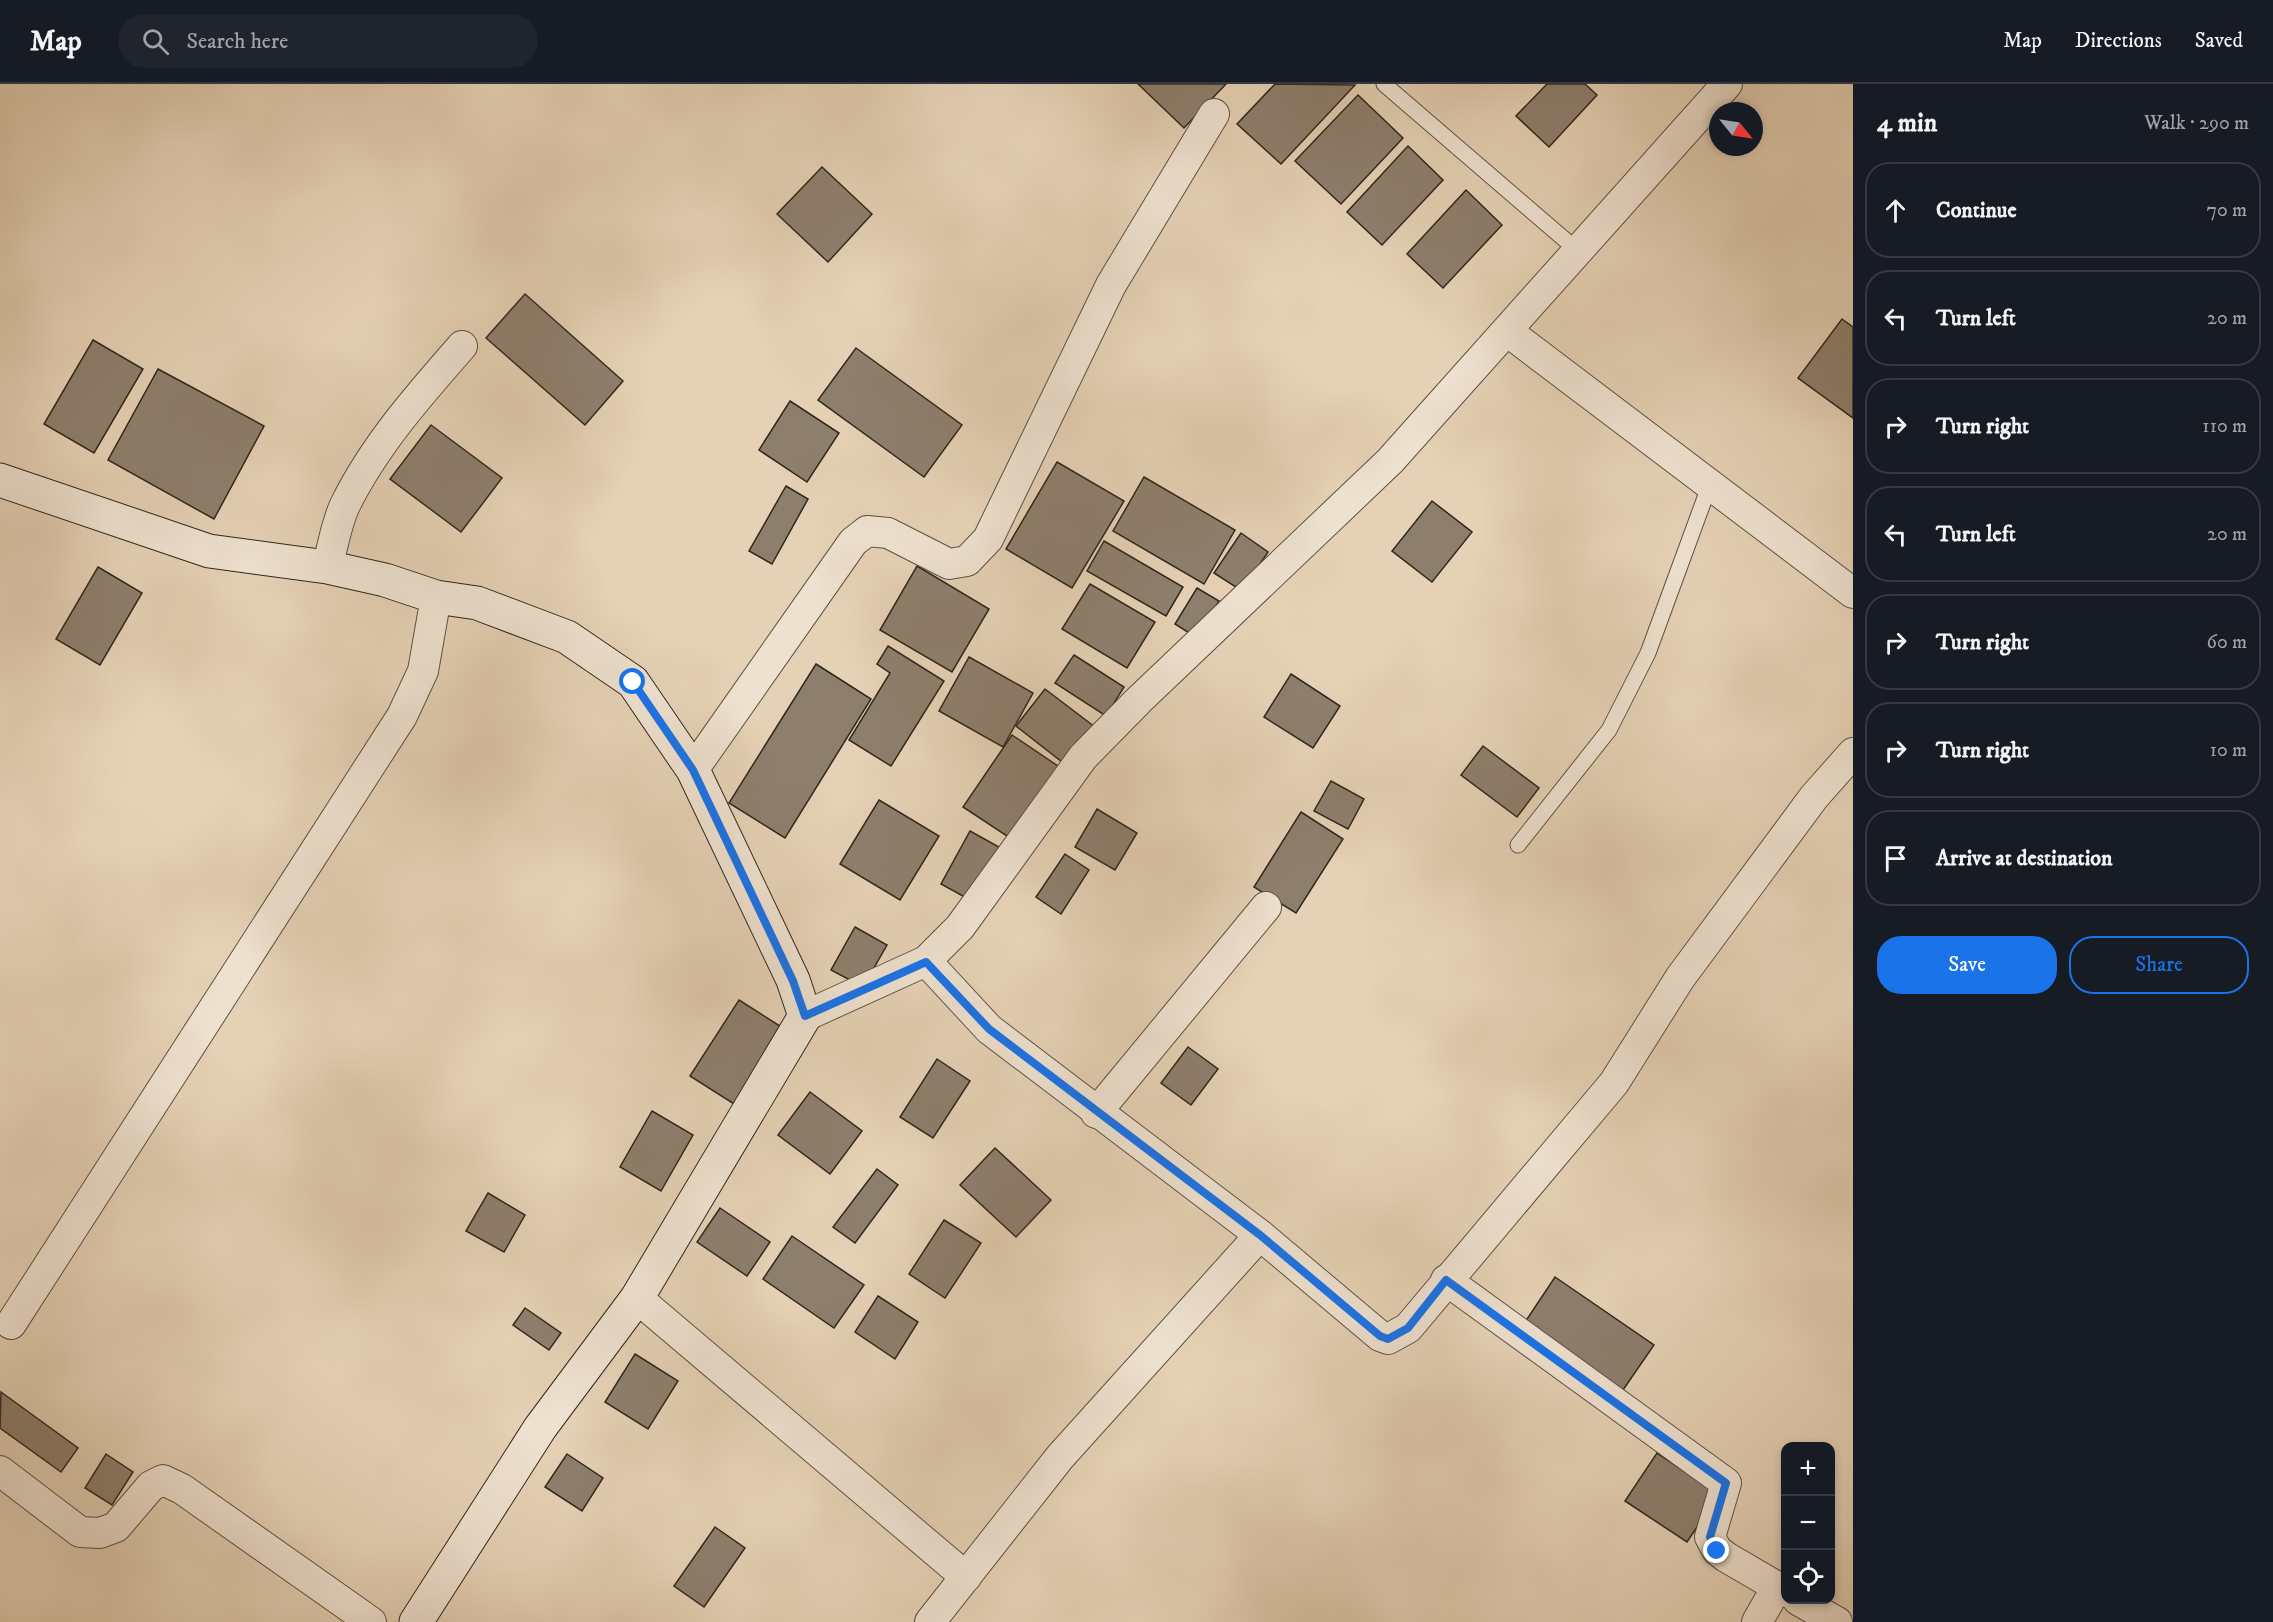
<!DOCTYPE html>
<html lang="en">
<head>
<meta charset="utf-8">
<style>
  :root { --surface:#171b24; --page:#20242c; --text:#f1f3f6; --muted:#9ea1a6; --line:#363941; --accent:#1a73e8 }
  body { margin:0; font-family:"IM FELL DW Pica",serif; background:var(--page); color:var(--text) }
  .controls { position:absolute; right:18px; bottom:18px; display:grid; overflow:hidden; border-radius:12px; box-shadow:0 3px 9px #0003 }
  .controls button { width:54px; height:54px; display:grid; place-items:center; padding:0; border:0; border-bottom:2px solid var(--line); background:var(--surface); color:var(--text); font:30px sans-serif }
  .compass { position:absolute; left:1709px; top:18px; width:54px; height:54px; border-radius:50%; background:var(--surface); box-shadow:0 3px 9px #0003; rotate:120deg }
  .stop { position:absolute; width:18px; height:18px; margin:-14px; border:4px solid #1a73e8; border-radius:50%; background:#fff }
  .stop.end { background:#1a73e8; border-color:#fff; box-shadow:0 2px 6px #0008 }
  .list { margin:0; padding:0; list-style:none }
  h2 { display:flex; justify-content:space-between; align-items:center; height:78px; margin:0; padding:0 24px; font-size:26px }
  h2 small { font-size:20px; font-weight:400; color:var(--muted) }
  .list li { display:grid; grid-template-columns:39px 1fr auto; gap:18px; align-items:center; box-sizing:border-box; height:96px; margin:0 12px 12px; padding:0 12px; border:2px solid var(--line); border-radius:24px }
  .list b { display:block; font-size:22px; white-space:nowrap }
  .list em { font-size:20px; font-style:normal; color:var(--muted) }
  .actions { display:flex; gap:12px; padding:18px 24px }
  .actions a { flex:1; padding:14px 0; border:2px solid var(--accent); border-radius:24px; text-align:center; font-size:21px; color:var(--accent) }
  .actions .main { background:var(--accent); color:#fff }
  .icon { flex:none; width:33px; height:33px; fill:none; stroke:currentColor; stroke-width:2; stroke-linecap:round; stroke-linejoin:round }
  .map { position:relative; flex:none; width:1853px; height:1538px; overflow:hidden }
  header { display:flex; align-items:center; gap:36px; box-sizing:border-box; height:84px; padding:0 30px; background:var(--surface); border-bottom:2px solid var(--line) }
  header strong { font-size:28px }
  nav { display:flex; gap:33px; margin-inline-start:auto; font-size:21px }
  .search { width:420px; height:54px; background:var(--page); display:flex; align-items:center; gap:15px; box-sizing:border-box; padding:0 21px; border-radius:33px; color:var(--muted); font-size:22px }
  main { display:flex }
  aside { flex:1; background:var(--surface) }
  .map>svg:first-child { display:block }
  .building { fill:#8e7f6d; stroke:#30271e; stroke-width:1.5 }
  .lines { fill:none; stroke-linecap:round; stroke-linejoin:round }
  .lane-casing { stroke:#5d5244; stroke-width:17 }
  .street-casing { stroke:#5d5244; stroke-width:32 }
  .secondary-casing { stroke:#30271e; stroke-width:35 }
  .lane { stroke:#eee1cf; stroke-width:15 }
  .street { stroke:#eee1cf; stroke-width:30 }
  .secondary { stroke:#eee1cf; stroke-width:33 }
  .route { stroke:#1a73e8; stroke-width:8 }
</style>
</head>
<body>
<header>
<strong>Map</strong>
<div class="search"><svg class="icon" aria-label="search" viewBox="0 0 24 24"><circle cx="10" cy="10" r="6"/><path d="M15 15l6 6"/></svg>Search here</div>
<nav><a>Map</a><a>Directions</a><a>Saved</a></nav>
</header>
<main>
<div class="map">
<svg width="1853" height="1538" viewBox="0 0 1853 1538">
  <rect width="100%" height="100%" fill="#e5d1b5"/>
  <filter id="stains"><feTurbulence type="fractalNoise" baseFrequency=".00333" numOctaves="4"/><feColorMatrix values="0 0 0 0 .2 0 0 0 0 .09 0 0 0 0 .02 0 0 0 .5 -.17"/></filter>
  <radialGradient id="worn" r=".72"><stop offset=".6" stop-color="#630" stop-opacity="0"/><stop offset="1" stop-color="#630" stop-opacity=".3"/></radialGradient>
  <g class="building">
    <path d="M1138,0H1226L1184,44Z"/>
    <path d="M1275,0L1355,1L1281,80L1237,40Z"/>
    <path d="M1547,0H1585L1597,11L1549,63L1516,32Z"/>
    <path d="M1358,11L1403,54L1341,120L1295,77Z"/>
    <path d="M1408,62L1443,96L1382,161L1347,128Z"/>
    <path d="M822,83L872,130L828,178L777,130Z"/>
    <path d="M1466,106L1502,141L1443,204L1407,170Z"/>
    <path d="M525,210L623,297L585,341L486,254Z"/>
    <path d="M1842,235L1853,243V334L1798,294Z"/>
    <path d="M93,256L143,285L94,369L44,340Z"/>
    <path d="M856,264L962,341L924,393L818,316Z"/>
    <path d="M158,285L264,342L214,435L108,376Z"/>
    <path d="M790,317L839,349L807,398L759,366Z"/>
    <path d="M431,341L502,394L461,448L390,395Z"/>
    <path d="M1057,378L1124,417L1072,504L1006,465Z"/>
    <path d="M1144,393L1235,446L1204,500L1113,447Z"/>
    <path d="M786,402L808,415L772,480L749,467Z"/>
    <path d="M1432,417L1472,448L1432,498L1392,467Z"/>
    <path d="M1241,449L1268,468L1242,507L1214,489Z"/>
    <path d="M1104,457L1183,503L1166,532L1087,487Z"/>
    <path d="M917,482L989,525L952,588L880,546Z"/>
    <path d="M98,483L142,509L100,581L56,555Z"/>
    <path d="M1090,500L1155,538L1127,584L1062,545Z"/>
    <path d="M1197,504L1219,517L1197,554L1175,540Z"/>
    <path d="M888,562L944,597L891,682L849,656L890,589L877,580Z"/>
    <path d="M1074,571L1124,603L1106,632L1055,599Z"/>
    <path d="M969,573L1033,609L1003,663L939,627Z"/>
    <path d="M816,580L871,615L785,754L729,719Z"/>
    <path d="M1291,590L1340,622L1313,664L1264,633Z"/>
    <path d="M1045,605L1100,647L1071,685L1016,642Z"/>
    <path d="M1012,651L1058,682L1010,754L963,723Z"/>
    <path d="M1483,662L1539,704L1517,733L1461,691Z"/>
    <path d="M1331,697L1364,715L1348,745L1314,727Z"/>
    <path d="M879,716L939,752L900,816L840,780Z"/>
    <path d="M1097,725L1137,749L1115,786L1075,763Z"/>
    <path d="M1301,728L1343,755L1296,829L1254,803Z"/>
    <path d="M970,747L999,763L970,816L941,800Z"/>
    <path d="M1065,770L1089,786L1061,830L1036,813Z"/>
    <path d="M855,843L887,861L863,903L831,886Z"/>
    <path d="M739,916L783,944L734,1020L690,992Z"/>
    <path d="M1188,963L1218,985L1191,1021L1161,999Z"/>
    <path d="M937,975L970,997L933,1054L900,1033Z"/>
    <path d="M810,1008L862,1047L830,1090L778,1051Z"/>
    <path d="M652,1027L693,1051L661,1107L620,1083Z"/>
    <path d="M995,1064L1051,1116L1016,1153L960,1101Z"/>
    <path d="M877,1085L898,1101L855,1159L833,1143Z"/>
    <path d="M488,1109L525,1131L504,1168L466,1147Z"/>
    <path d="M720,1124L770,1158L747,1192L697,1158Z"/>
    <path d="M944,1136L981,1159L945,1214L909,1190Z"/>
    <path d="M792,1152L864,1201L834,1244L763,1195Z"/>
    <path d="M1555,1193L1654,1261L1623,1306L1525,1238Z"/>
    <path d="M878,1212L918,1238L895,1275L855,1248Z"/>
    <path d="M525,1224L561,1249L549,1266L513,1241Z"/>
    <path d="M635,1270L678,1297L648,1345L605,1318Z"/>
    <path d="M1,1308L78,1364L61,1388L0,1344Z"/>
    <path d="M1657,1369L1719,1410L1687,1458L1625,1417Z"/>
    <path d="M106,1370L133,1388L112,1421L85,1404Z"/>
    <path d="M567,1370L603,1394L582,1427L545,1403Z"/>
    <path d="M715,1443L745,1464L704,1523L674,1502Z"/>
  </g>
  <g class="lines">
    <defs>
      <g id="lane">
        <path d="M1384,0L1578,167"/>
        <path d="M1518,761L1609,646L1648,569L1710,400"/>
      </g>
      <g id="street">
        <path d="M1507,247L1853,509"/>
        <path d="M327,483C333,463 336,440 345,421C374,362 419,311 462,262"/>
        <path d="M693,686L853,458L867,447L888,449L949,480L967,477L988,455L1111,201L1214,30"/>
        <path d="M926,877L989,945L1260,1151L1380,1252L1388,1255L1408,1244L1614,999L1680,894L1814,713L1853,669"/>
        <path d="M805,932L926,877L960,843L1083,673L1139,616L1390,377L1727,0"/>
        <path d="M1096,1029L1266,823"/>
        <path d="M1446,1196L1726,1399L1710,1453L1717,1466L1726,1473L1786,1508"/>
        <path d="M637,1214L966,1493"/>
        <path d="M11,1240L402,632L423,587L436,513"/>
        <path d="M0,1387L80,1448L100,1449L116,1443L151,1402L163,1396L182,1405L371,1538"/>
        <path d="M1798,1516L1837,1538"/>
        <path d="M930,1538L1060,1373L1260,1151"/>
        <path d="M1757,1538L1777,1503"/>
      </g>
      <path id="secondary" d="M0,396L209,467L327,483L385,496L436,513L477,519L567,553L633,598L693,686L793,896L805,932L637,1214L540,1344L416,1538"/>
    </defs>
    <use href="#lane" class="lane-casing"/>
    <use href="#street" class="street-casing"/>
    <use href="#secondary" class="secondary-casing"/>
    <use href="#lane" class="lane"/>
    <use href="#street" class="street"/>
    <use href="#secondary" class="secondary"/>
  </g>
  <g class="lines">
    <path class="route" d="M633,598L693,686L793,897L805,932L926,878L989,945L1260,1151L1380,1252L1388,1255L1408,1244L1446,1196L1726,1399L1710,1453L1717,1467"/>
  </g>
  <rect width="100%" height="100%" filter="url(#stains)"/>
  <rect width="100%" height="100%" fill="url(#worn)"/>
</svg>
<div class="controls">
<button>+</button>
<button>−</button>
<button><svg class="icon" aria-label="locate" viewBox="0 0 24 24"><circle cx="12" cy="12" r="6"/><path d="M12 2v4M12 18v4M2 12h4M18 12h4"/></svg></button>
</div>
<svg class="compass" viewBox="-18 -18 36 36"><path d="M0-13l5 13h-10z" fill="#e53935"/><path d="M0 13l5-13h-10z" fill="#9ea1a6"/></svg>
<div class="stop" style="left:633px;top:598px"></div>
<div class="stop end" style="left:1717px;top:1467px"></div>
</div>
<aside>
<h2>4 min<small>Walk · 290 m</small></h2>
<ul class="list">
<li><svg class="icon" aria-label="ahead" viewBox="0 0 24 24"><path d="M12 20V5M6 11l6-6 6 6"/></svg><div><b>Continue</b></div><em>70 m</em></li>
<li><svg class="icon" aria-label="left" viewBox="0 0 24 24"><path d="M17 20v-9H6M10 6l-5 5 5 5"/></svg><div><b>Turn left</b></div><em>20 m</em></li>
<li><svg class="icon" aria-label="right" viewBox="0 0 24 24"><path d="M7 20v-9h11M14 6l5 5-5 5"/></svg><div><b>Turn right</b></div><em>110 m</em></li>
<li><svg class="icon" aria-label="left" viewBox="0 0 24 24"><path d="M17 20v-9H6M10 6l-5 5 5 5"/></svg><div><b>Turn left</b></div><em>20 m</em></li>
<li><svg class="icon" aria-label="right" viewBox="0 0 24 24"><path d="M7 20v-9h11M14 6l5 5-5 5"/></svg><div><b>Turn right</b></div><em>60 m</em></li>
<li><svg class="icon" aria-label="right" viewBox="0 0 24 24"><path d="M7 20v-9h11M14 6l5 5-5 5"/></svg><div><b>Turn right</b></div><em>10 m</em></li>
<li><svg class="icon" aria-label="arrive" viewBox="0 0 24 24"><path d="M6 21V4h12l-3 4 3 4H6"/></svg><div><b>Arrive at destination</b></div></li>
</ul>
<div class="actions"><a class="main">Save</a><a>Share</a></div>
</aside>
</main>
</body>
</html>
